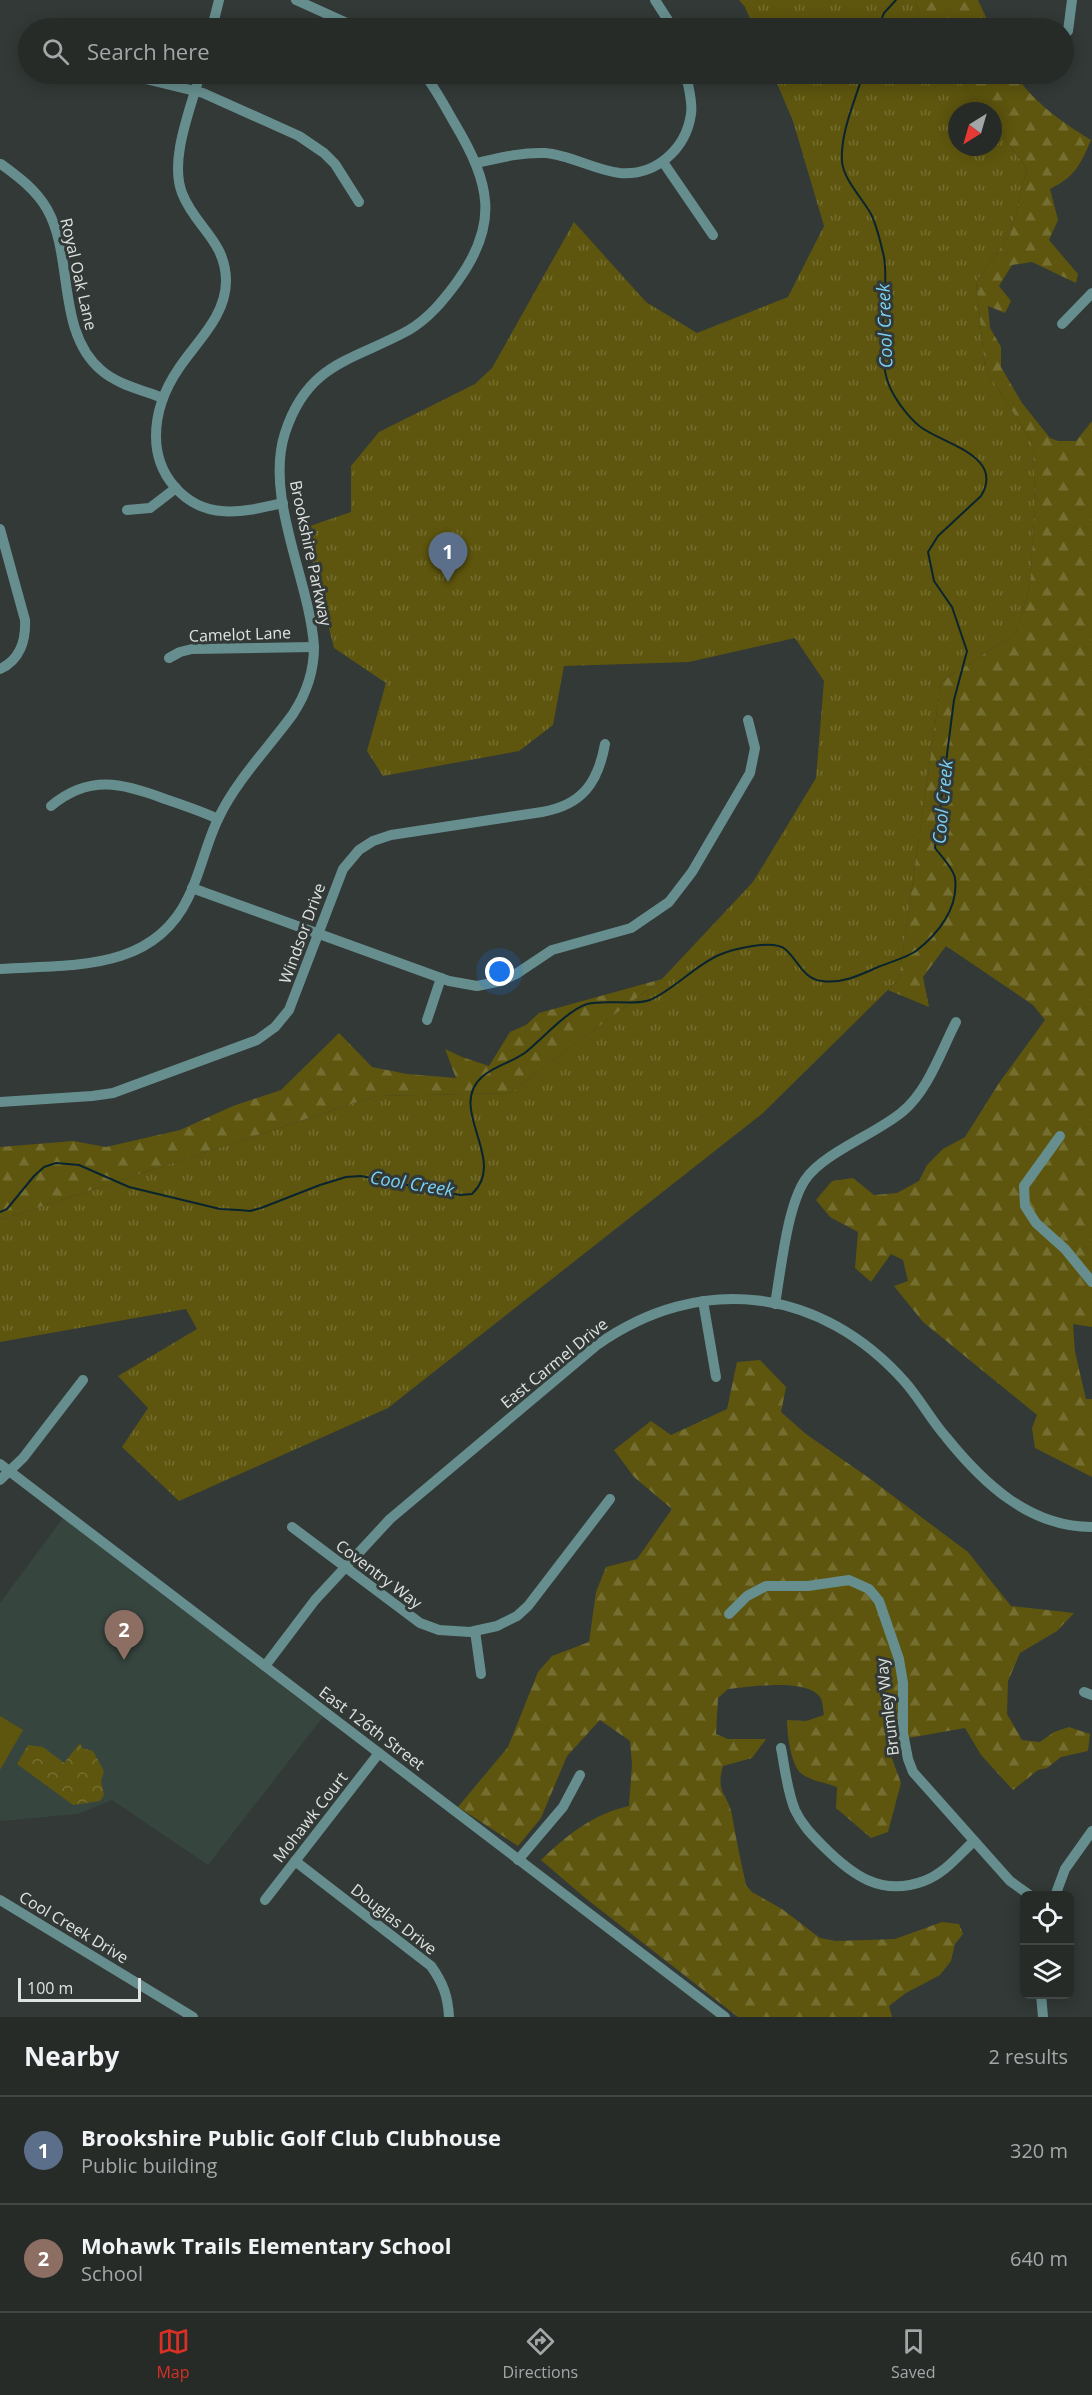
<!DOCTYPE html>
<html lang="en">
<head>
<meta charset="utf-8">
<style>
  :root { --surface:#262b28; --page:#2e3330; --text:#f1f3f6; --muted:#a4a7a8; --line:#424745; --accent:#d93025 }
  body { margin:0; font-family:"Open Sans",sans-serif; background:var(--page); color:var(--text) }
  .controls { position:absolute; right:18px; bottom:18px; display:grid; overflow:hidden; border-radius:9px; box-shadow:0 3px 15px #0003 }
  .controls button { width:54px; height:54px; display:grid; place-items:center; padding:0; border:0; border-bottom:2px solid var(--line); background:var(--surface); color:var(--text); font:30px sans-serif }
  .compass { position:absolute; left:948px; top:102px; width:54px; height:54px; border-radius:50%; background:var(--surface); box-shadow:0 3px 15px #0003; rotate:217deg }
  .scale { position:absolute; left:18px; bottom:15px; width:123px; box-sizing:border-box; padding-left:6px; border:3px solid #dee2e0; border-top:0; font-size:16px; line-height:21px; white-space:nowrap; color:#dee2e0; -webkit-text-stroke:4px #323936; paint-order:stroke }
  .you { position:absolute; left:500px; top:972px; width:21px; height:21px; margin:-15px; border:4px solid #fff; border-radius:50%; background:#1a73e8; box-shadow:0 0 0 9px #1a73e833 }
  .badge { display:grid; place-items:center; width:39px; height:39px; border-radius:50%; background:var(--accent); color:#fff; font-size:20px; font-weight:700 }
  .pin { position:absolute; translate:-50% -50px; filter:drop-shadow(0 2px 3px #0008) }
  .pin::after { content:''; position:absolute; top:32px; width:21px; height:18px; background:inherit; clip-path:polygon(0 0,100% 0,50% 100%) }
  .list { margin:0; padding:0; list-style:none }
  h2 { display:flex; justify-content:space-between; align-items:center; height:78px; margin:0; padding:0 24px; font-size:26px }
  h2 small { font-size:20px; font-weight:400; color:var(--muted) }
  .list li { display:grid; grid-template-columns:39px 1fr auto; gap:18px; align-items:center; box-sizing:border-box; height:108px; padding:0 24px; border-top:2px solid var(--line) }
  .list b { display:block; font-size:22px; white-space:nowrap }
  .list p { margin:0; font-size:20px; white-space:nowrap; color:var(--muted) }
  .list em { font-size:20px; font-style:normal; color:var(--muted) }
  .icon { flex:none; width:33px; height:33px; fill:none; stroke:currentColor; stroke-width:2; stroke-linecap:round; stroke-linejoin:round }
  .map { position:relative; flex:none; width:1092px; height:2017px; overflow:hidden }
  .search { position:absolute; background:var(--surface); box-shadow:0 3px 15px #0003; left:18px; right:18px; top:18px; height:66px; display:flex; align-items:center; gap:15px; box-sizing:border-box; padding:0 21px; border-radius:33px; color:var(--muted); font-size:22px }
  .sheet { height:294px; background:var(--surface) }
  nav { display:flex; justify-content:space-around; align-items:center; box-sizing:border-box; height:84px; border-top:2px solid var(--line); background:var(--surface); font-size:16px; color:var(--muted) }
  nav a { display:grid; justify-items:center; gap:3px }
  nav .on { color:var(--accent) }
  .map>svg:first-child { display:block }
  .built { fill:#37453f }
  .grass { fill:url(#grass-tufts) }
  .forest { fill:url(#forest-firs) }
  .park { fill:url(#park-crowns) }
  .garden { fill:#5e560e }
  .lines { fill:none; stroke-linecap:round; stroke-linejoin:round }
  .stream { stroke:#09242f; stroke-width:2 }
  .minor { stroke:#678e8e; stroke-width:10 }
  .labels { text-anchor:middle; stroke-width:6; stroke-linejoin:round; paint-order:stroke }
  .street-label { font-size:16px; fill:#dee2e0; stroke:#323936 }
  .water-label { font-size:18px; font-style:italic; fill:#79d1f7; stroke:#323936 }
</style>
</head>
<body>
<div class="map">
<svg width="1092" height="2017" viewBox="0 0 1092 2017">
  <defs>
    <pattern id="grass-tufts" width="24" height="20" patternUnits="userSpaceOnUse" patternTransform="scale(1.5)"><rect width="24" height="20" fill="#5e560e"/><path d="M3 7l-1-3M5 7V3M7 7l1-3M15 17l-1-3M17 17v-4M19 17l1-3" fill="none" stroke="#756e31"/></pattern>
    <pattern id="forest-firs" width="22" height="20" patternUnits="userSpaceOnUse" patternTransform="scale(1.5)"><rect width="22" height="20" fill="#5e560e"/><path d="M5 1l3.5 6h-7zM16 11l3.5 6h-7z" fill="#756e31"/></pattern>
    <pattern id="park-crowns" width="20" height="18" patternUnits="userSpaceOnUse" patternTransform="scale(1.5)"><rect width="20" height="18" fill="#5e560e"/><path d="M2 6a3 3 0 1 1 6 0M12 15a3 3 0 1 1 6 0" fill="none" stroke="#756e31"/></pattern>
  </defs>
  <rect width="100%" height="100%" fill="#323936"/>
  <path class="built" d="M63,1518L323,1717L208,1865L112,1800L78,1814L0,1821V1603Z"/>
  <g class="grass">
    <path d="M739,0H916L922,28H754L745,7Z"/>
    <path d="M773,74H956L984,111H957V147H993V123L1027,169L1010,235L976,282L985,368L1033,444L1035,507L1030,586L1016,633L941,682L899,979L763,1113L388,1408L179,1501L122,1447L148,1408L118,1376L197,1329L186,1309L0,1342V1220L376,1096L510,1093L662,979L753,882L816,778L824,681L795,638L689,662L564,666L553,725L519,751L383,776L367,751L386,683L334,648L304,528L351,512V466L379,432L475,384L492,368L574,222L646,302L697,333L788,297L824,226L793,121Z"/>
  </g>
  <g class="forest">
    <path d="M916,0H978L991,28H922Z"/>
    <path d="M956,74H1015C1034,103 1062,122 1091,140C1080,165 1076,176 1050,189L1058,220L1049,240L1078,274L1076,283L1032,262L1012,265L999,286L1011,301L1005,313L988,306L990,328L1001,347V367L1022,403L1050,438L1058,441H1076L1092,421V1327L1073,1324L1075,1352L1086,1399H1092V1477L1035,1448L1032,1428L1037,1415L923,1322L894,1286L908,1281L903,1260L891,1254L871,1282L855,1268L858,1232L830,1217L816,1200L832,1181L853,1178L874,1195L897,1193L919,1181L927,1165L943,1149L965,1137L999,1083L1045,1020L1033,1005L946,946L923,977L929,1007L888,990L899,979L941,682L1016,633L1030,586L1035,507L1033,444L985,368L976,282L1010,235L1027,169L993,123V111H984Z"/>
    <path d="M662,979L510,1093L376,1096L0,1220V1147L73,1141L106,1147L180,1130L233,1106L281,1090L339,1033L372,1067L407,1074L456,1078L445,1049L462,1057L489,1066L510,1032L526,1025L539,1013Z"/>
    <path d="M760,1360L786,1387L781,1412L806,1434L869,1478L968,1552L1011,1606L1074,1613L1057,1631L1020,1653L1008,1681L1007,1714L1022,1740L1040,1742L1054,1732L1069,1727L1090,1734L1088,1751L1061,1757L1047,1768L1038,1770L1013,1790L981,1755L965,1728L886,1742L901,1783L888,1832L871,1838L836,1808L837,1787C827,1783 811,1781 802,1774C791,1767 787,1733 787,1720L806,1721L824,1715C823,1710 823,1701 820,1697C806,1678 748,1687 728,1689L718,1698L716,1734L728,1739H766L752,1758L723,1766C715,1794 728,1793 732,1815C736,1839 741,1862 746,1885L752,1892L782,1909L820,1938L836,1941L895,1939L942,1922L959,1924L963,1934L955,1944L951,1961L940,1975L906,1993L889,2006L892,2017H738L584,1897L541,1860C567,1835 593,1814 629,1806L632,1764L630,1741L600,1720L567,1756L541,1818L518,1846L458,1807L508,1747L538,1672L552,1656L589,1642L596,1592L606,1567L637,1559L672,1509L634,1477L614,1450L651,1421L671,1435L727,1409L737,1362Z"/>
  </g>
  <path class="park" d="M80,1743L82,1748L93,1751L104,1771L101,1781L104,1795L100,1801L73,1805L17,1764L28,1745L43,1747L64,1763Z"/>
  <path class="garden" d="M0,1716L23,1730L0,1770Z"/>
  <g class="lines">
    <g class="stream">
      <path d="M878,28L884,13L896,0"/>
      <path d="M0,1212L7,1209L34,1176L44,1167L56,1163L79,1165L129,1187L220,1209L239,1210L250,1211L261,1208L320,1185L346,1177L361,1176L460,1195L472,1194C509,1160 445,1108 483,1076C496,1065 513,1062 526,1052C542,1039 568,1010 587,1004C605,999 636,1006 650,1000C675,989 694,966 719,955C733,949 773,939 785,949C798,960 803,979 822,981C842,984 860,975 878,967C890,962 906,958 916,951C938,934 959,908 955,878C953,868 941,856 935,848L954,700L967,651L952,607L934,581L928,552L938,536L981,496C1005,457 945,444 922,428C912,421 901,407 895,397C870,358 891,299 884,257C881,244 877,226 871,214C862,198 844,180 842,162C840,133 855,101 863,74"/>
    </g>
    <g class="minor">
      <path d="M296,0L358,28"/>
      <path d="M655,0L673,28"/>
      <path d="M212,28L219,0"/>
      <path d="M1068,31L1072,0"/>
      <path d="M125,74L203,93L299,136L324,153L335,164L359,202"/>
      <path d="M200,74C191,108 169,159 182,193C195,227 226,241 226,281C226,316 197,341 179,368C166,387 156,411 156,436C156,454 162,472 174,486C204,522 244,512 283,503"/>
      <path d="M663,162L713,235"/>
      <path d="M477,163C499,158 522,152 545,153C571,155 594,170 620,173C656,176 686,149 691,114C693,101 688,87 686,74"/>
      <path d="M1,164C19,177 36,190 47,209C74,256 56,332 101,370C118,385 143,390 163,398"/>
      <path d="M1062,324L1092,293"/>
      <path d="M127,510L150,508L176,488"/>
      <path d="M0,529L25,620C26,640 20,660 0,669"/>
      <path d="M169,658L180,652L192,649L314,647"/>
      <path d="M51,806C89,774 123,783 165,799C183,805 201,811 218,819"/>
      <path d="M192,888L449,981L477,986L501,981L516,974L552,950L631,928L669,902L692,872L750,773L755,748L748,720"/>
      <path d="M0,969C70,964 152,973 188,898C201,872 206,843 219,817C236,781 269,747 293,714C306,694 314,671 314,647C310,581 264,498 285,433C308,362 353,361 409,330C429,318 443,301 457,282C500,223 490,183 455,124C445,107 436,89 424,74"/>
      <path d="M427,1020L441,978"/>
      <path d="M0,1102L92,1096L113,1093L257,1040L275,1027L289,1010L343,869L359,850L373,841L391,835L542,812C582,805 598,783 605,744"/>
      <path d="M1060,1136L1024,1186L1025,1206L1036,1223L1065,1249L1092,1282"/>
      <path d="M703,1301L716,1377"/>
      <path d="M775,1304C781,1270 787,1207 805,1180C823,1153 876,1134 902,1112C928,1091 941,1051 956,1022"/>
      <path d="M0,1464L725,2017"/>
      <path d="M0,1480L23,1458L83,1380"/>
      <path d="M292,1527L420,1623L439,1630L470,1632L497,1626L517,1616L528,1606L610,1499"/>
      <path d="M729,1614L747,1596L766,1586H808L849,1580L869,1589L879,1601L899,1659L903,1683V1733L908,1759L913,1772L1010,1881L1031,1896"/>
      <path d="M475,1631L481,1674"/>
      <path d="M265,1666L315,1600L390,1519L597,1345C700,1272 821,1287 905,1382C920,1399 931,1420 946,1437C983,1483 1029,1527 1092,1527"/>
      <path d="M1084,1692L1092,1695"/>
      <path d="M781,1748C785,1768 787,1791 795,1810C802,1825 812,1835 823,1846C852,1875 881,1897 924,1881C944,1874 959,1855 974,1841"/>
      <path d="M518,1860L563,1807L580,1775"/>
      <path d="M295,1861L431,1966C443,1983 448,1996 449,2017"/>
      <path d="M1055,1896L1065,1869L1092,1831"/>
      <path d="M0,1900L193,2017"/>
      <path d="M265,1900L379,1753"/>
      <path d="M1041,1994L1043,2017"/>
    </g>
  </g>
  <g class="labels">
    <g class="street-label">
      <text transform="translate(79 274) rotate(77)" y="6">Royal Oak Lane</text>
      <text transform="translate(311 553) rotate(78)" y="6">Brookshire Parkway</text>
      <text transform="translate(240 634) rotate(-2)" y="6">Camelot Lane</text>
      <text transform="translate(302 933) rotate(-70)" y="6">Windsor Drive</text>
      <text transform="translate(554 1363) rotate(-39)" y="6">East Carmel Drive</text>
      <text transform="translate(379 1574) rotate(37)" y="6">Coventry Way</text>
      <text transform="translate(887 1707) rotate(-97)" y="6">Brumley Way</text>
      <text transform="translate(372 1728) rotate(37)" y="6">East 126th Street</text>
      <text transform="translate(310 1817) rotate(-52)" y="6">Mohawk Court</text>
      <text transform="translate(394 1919) rotate(38)" y="6">Douglas Drive</text>
      <text transform="translate(74 1927) rotate(31)" y="6">Cool Creek Drive</text>
    </g>
    <g class="water-label">
      <text transform="translate(885 326) rotate(-92)" y="6">Cool Creek</text>
      <text transform="translate(943 802) rotate(-85)" y="6">Cool Creek</text>
      <text transform="translate(412 1184) rotate(9)" y="6">Cool Creek</text>
    </g>
  </g>
</svg>
<div class="controls">
<button><svg class="icon" aria-label="locate" viewBox="0 0 24 24"><circle cx="12" cy="12" r="6"/><path d="M12 2v4M12 18v4M2 12h4M18 12h4"/></svg></button>
<button><svg class="icon" aria-label="layers" viewBox="0 0 24 24"><path d="M12 4l9 5-9 5-9-5zM3 14l9 5 9-5"/></svg></button>
</div>
<svg class="compass" viewBox="-18 -18 36 36"><path d="M0-13l5 13h-10z" fill="#e53935"/><path d="M0 13l5-13h-10z" fill="#a4a7a8"/></svg>
<div class="scale">100 m</div>
<div class="you"></div>
<div class="pin badge" style="left:448px;top:582px;background:#5c6f8a">1</div>
<div class="pin badge" style="left:124px;top:1660px;background:#8d6e63">2</div>
<div class="search"><svg class="icon" aria-label="search" viewBox="0 0 24 24"><circle cx="10" cy="10" r="6"/><path d="M15 15l6 6"/></svg>Search here</div>
</div>
<section class="sheet">
<h2>Nearby<small>2 results</small></h2>
<ul class="list">
<li><span class="badge" style="background:#5c6f8a">1</span><div><b>Brookshire Public Golf Club Clubhouse</b><p>Public building</p></div><em>320 m</em></li>
<li><span class="badge" style="background:#8d6e63">2</span><div><b>Mohawk Trails Elementary School</b><p>School</p></div><em>640 m</em></li>
</ul>
</section>
<nav>
<a class="on"><svg class="icon" aria-label="map" viewBox="0 0 24 24"><path d="M3 6l6-2 6 2 6-2v14l-6 2-6-2-6 2zM9 4v14M15 6v14"/></svg>Map</a>
<a><svg class="icon" aria-label="directions" viewBox="0 0 24 24"><path d="M12 3l9 9-9 9-9-9zM9 14v-3h6M13 9l2 2-2 2"/></svg>Directions</a>
<a><svg class="icon" aria-label="saved" viewBox="0 0 24 24"><path d="M7 4h10v16l-5-4-5 4z"/></svg>Saved</a>
</nav>
</body>
</html>
